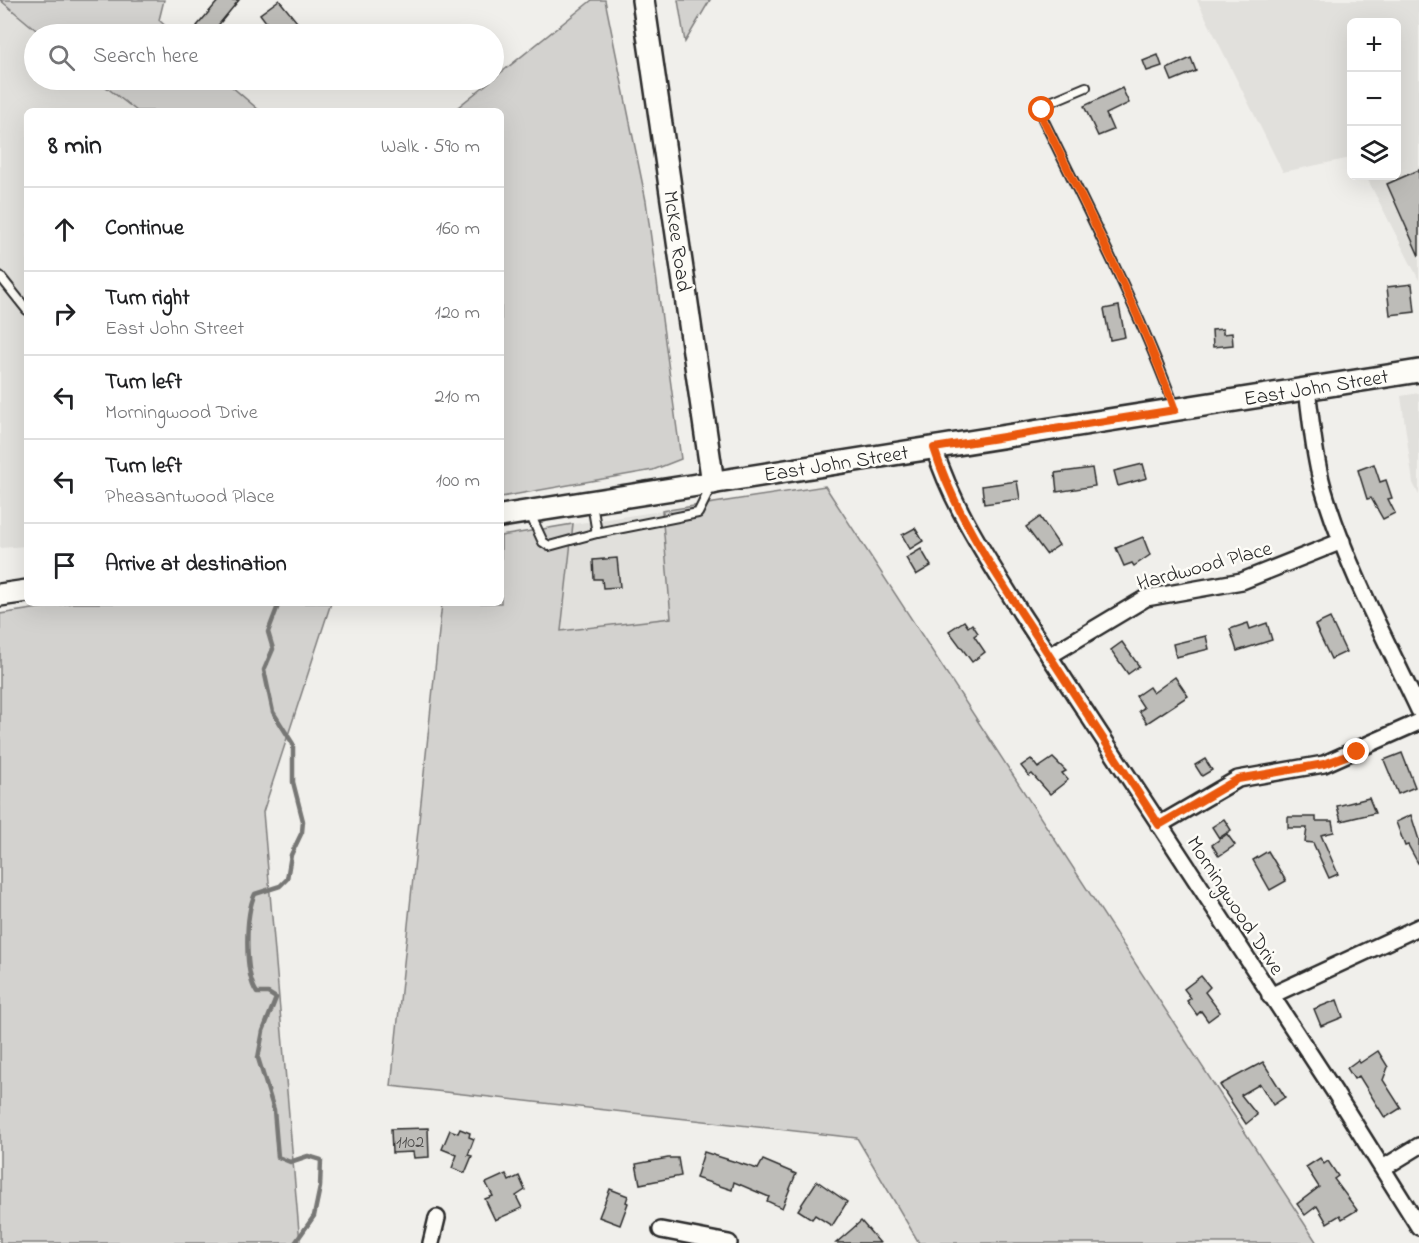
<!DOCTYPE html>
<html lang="en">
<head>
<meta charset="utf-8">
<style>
  :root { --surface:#fff; --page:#f6f6f6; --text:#202124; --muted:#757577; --line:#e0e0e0 }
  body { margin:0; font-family:"Indie Flower",sans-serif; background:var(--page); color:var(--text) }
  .controls { position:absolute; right:18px; top:18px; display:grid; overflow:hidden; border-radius:9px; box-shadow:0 6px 24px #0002 }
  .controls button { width:54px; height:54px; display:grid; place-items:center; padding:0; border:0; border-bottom:2px solid var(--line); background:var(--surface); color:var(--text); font:30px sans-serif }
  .stop { position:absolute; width:18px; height:18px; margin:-14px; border:4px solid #ea580c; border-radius:50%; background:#fff }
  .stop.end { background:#ea580c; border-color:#fff; box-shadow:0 2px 6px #0008 }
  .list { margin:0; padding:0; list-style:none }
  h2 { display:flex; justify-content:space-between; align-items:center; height:78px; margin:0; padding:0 24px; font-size:26px }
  h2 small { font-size:20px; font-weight:400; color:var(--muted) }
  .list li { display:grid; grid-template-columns:39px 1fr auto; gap:18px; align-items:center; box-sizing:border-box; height:84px; padding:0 24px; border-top:2px solid var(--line) }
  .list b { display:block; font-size:22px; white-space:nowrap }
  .list p { margin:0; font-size:20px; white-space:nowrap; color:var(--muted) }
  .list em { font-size:20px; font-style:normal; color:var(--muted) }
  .icon { flex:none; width:33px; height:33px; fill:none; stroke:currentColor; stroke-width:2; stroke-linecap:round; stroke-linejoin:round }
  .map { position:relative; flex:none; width:1419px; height:1243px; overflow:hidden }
  .search { position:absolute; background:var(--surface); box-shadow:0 6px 24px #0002; left:24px; top:24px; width:480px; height:66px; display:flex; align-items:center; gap:15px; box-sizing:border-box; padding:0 21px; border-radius:33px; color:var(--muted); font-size:22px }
  .panel { position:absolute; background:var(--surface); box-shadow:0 6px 24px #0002; left:24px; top:108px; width:480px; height:498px; border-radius:9px }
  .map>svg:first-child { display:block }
  .built { fill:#e1e0dc }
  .green { fill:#d3d2cf; stroke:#7f7e7d; stroke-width:1.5 }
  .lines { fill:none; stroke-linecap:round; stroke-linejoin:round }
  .stream { stroke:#777775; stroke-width:4.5 }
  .building { fill:#bdbcb8; stroke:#2b2b2b; stroke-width:1.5 }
  .lane-casing { stroke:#2b2b2b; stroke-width:12 }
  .street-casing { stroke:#2b2b2b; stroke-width:20 }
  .secondary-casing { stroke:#2b2b2b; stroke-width:26 }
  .lane { stroke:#fdfcf7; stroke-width:8 }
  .street { stroke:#fdfcf7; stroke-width:15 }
  .secondary { stroke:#fdfcf7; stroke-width:21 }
  .route { stroke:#ea580c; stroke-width:8 }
  .labels { text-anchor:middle; stroke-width:5; stroke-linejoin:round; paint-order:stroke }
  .number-label { font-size:18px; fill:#504f4e }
  .street-label { font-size:21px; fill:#2b2b2b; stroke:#fdfcf7 }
</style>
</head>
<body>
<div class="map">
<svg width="1419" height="1243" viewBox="0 0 1419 1243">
  <rect width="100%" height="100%" fill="#f0efeb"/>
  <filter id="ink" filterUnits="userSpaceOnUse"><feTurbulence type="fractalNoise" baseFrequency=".0167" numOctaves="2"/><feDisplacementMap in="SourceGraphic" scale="12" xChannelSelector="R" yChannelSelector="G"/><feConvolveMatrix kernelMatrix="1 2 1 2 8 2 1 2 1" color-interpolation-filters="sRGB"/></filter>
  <g filter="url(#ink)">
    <g class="built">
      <path d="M1197,0H1419V280L1366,176H1396V22H1352L1351,158L1283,172Z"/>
      <path d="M0,2L41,34H34V80H97L137,111H27V546L0,548Z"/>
      <path d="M1419,393V495L1413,483L1401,396Z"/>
      <path d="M662,511L671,618L561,631L573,524Z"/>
    </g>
    <g class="green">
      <path d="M0,0H164L159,20L174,34H41Z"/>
      <path d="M592,0H605L646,201L681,459L653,470L501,497V111H453Z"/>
      <path d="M678,0H710L685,42Z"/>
      <path d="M97,80H224L260,111H137Z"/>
      <path d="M825,486L1317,1243H919L857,1138L391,1086L442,603H501V536L573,524L561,631L671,618L662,511Z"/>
      <path d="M72,603H331L263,812L300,1243H0V614Z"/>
    </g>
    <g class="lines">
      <path class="stream" d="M279,603L268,632L273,649L264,670L273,712L293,744V782L303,821L302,832L291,855L287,879L280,886L255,894C245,914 244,974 257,993H268L276,998L263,1031L258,1058L274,1110L278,1157L290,1162L308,1156L321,1160L320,1187L314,1216L295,1243"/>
    </g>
    <g class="building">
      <path d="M219,0H239L211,34H207L197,26Z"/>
      <path d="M279,0L297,22L280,34H275L260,14Z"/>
      <path d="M1158,55L1162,66L1147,71L1143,61Z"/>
      <path d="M1191,58L1196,71L1172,81L1167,69Z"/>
      <path d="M1122,88L1129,103L1106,114L1113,130L1098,136L1084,106Z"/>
      <path d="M1419,170V256L1387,184Z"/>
      <path d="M1412,284L1415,312L1390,315L1387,287Z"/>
      <path d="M1119,306L1125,337L1110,340L1104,309Z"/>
      <path d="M1223,329V334L1232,333L1233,345L1213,347L1212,330Z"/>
      <path d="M1143,464L1147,478L1118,486L1114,471Z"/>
      <path d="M1374,464L1380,482L1386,480L1392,498L1388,499L1395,513L1383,519L1371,498L1367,499L1358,470Z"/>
      <path d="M1092,468L1095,486L1057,492L1055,473Z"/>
      <path d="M1017,481L1020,499L984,504L982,486Z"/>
      <path d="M1040,517L1059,545L1046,554L1026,527Z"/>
      <path d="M915,528L923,541L910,549L902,535Z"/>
      <path d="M1143,537L1150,555L1134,566L1132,563L1124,566L1116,548Z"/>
      <path d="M921,549L931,566L916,575L906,558Z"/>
      <path d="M617,558L620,587L603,588L602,579H594L593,560Z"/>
      <path d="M1330,618L1346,652L1331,659L1315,625Z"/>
      <path d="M964,621L968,627L972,624L978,633L974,636L985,652L972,662L949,631Z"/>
      <path d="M1248,623L1250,629L1267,623L1272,640L1237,651L1230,629Z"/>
      <path d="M1206,636L1209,649L1176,657L1173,644Z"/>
      <path d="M1122,642L1139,666L1128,674L1111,650Z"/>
      <path d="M1175,677L1188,696L1147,723L1139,711L1144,708L1136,696L1149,687L1153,693Z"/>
      <path d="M1402,753L1415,787L1398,794L1384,760Z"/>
      <path d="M1053,758L1066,771L1062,773L1068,780L1050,794L1032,774L1029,776L1021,766L1031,759L1038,768Z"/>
      <path d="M1205,759L1212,770L1202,776L1195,765Z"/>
      <path d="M1369,798L1375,813L1341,821L1337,806Z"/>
      <path d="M1411,815L1419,840V865L1408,845L1405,846L1396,822Z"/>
      <path d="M1288,817H1316V821H1332L1334,832L1321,835L1338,874L1329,878L1313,843L1305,842L1307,828H1288Z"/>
      <path d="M1224,819L1231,830L1219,838L1212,827Z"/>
      <path d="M1227,834L1235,845L1219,856L1212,845Z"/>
      <path d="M1268,851L1286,881L1270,890L1253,860Z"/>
      <path d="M1201,976L1210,987L1205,992L1220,1012L1208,1021L1201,1011L1197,1015L1187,1001L1191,998L1184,989Z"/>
      <path d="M1337,1000L1343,1017L1321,1026L1314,1009Z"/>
      <path d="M1378,1051L1388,1067L1383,1080L1401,1108L1385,1118L1359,1076L1354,1079L1347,1068L1358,1060L1360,1063Z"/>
      <path d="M1263,1062L1285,1097L1273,1105L1260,1084L1241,1095L1257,1115L1246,1124L1220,1085Z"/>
      <path d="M428,1128L429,1157L414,1158L413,1152L392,1153L391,1129Z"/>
      <path d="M460,1129L470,1133L469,1137L474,1139L468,1155L472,1156L465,1173L452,1168L457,1155L442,1149L450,1130L458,1133Z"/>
      <path d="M704,1152L758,1169L763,1160L796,1174L782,1208L767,1201L769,1197L734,1182L732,1190L696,1178Z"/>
      <path d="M668,1158H678L681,1176L640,1184L636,1164Z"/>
      <path d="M1320,1158L1324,1164L1328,1161L1338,1176L1334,1179L1357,1210L1342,1219L1340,1215L1327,1223L1317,1206L1305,1215L1297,1204L1319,1187L1306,1167Z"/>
      <path d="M506,1174L509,1181L519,1176L525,1190L516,1196L522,1208L495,1220L485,1199L493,1196L486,1183Z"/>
      <path d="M817,1181L847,1202L832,1226L815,1215L812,1219L798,1210Z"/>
      <path d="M610,1189L628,1196L626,1202L628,1203L620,1225L599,1217Z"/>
      <path d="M861,1221L880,1243H836L851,1230Z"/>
    </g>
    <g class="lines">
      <defs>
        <g id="lane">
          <path d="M1086,87L1048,103L1042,110L1043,119C1090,215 1138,308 1175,408"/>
          <path d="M0,276L27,310"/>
          <path d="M592,504L597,533L698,513L711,487"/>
          <path d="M530,514L543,542L549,546L597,533"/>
        </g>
        <g id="street">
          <path d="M1307,389C1312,427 1315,465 1327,501C1350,573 1387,642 1419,710"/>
          <path d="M934,448C953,508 988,559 1021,613L1334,1091L1419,1227"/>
          <path d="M1049,656L1146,598L1242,581L1342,541"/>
          <path d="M1159,825L1238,779L1324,764L1419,722"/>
          <path d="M1270,996L1419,927"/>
          <path d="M1383,1168L1419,1146"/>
          <path d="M661,1230L729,1243"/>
          <path d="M431,1243L437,1218"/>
        </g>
        <g id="secondary">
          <path d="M643,0L713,483"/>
          <path d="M501,516L1419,371"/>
          <path d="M0,595L27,591"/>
        </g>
      </defs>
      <use href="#lane" class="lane-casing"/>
      <use href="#street" class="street-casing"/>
      <use href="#secondary" class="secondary-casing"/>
      <use href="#lane" class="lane"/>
      <use href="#street" class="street"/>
      <use href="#secondary" class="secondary"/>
    </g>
  </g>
  <g class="lines" filter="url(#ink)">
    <path class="route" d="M1042,110L1043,119C1090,215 1139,309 1175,410L934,448C955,515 996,574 1034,632C1076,697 1118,761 1159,825L1238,779L1324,764L1357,752"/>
  </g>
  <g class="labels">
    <g class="number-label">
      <text x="410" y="1147">1102</text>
    </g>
    <g class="street-label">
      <text transform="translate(678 241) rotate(82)" y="7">McKee Road</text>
      <text transform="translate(1316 387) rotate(-9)" y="7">East John Street</text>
      <text transform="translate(836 463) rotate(-9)" y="7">East John Street</text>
      <text transform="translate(1204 565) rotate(-15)" y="7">Hardwood Place</text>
      <text transform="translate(1236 905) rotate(57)" y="7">Morningwood Drive</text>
    </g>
  </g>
</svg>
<div class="controls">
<button>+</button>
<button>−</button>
<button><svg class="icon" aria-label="layers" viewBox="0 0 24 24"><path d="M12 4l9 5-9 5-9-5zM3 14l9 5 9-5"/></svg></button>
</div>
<div class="stop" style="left:1042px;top:110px"></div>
<div class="stop end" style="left:1357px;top:752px"></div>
<div class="search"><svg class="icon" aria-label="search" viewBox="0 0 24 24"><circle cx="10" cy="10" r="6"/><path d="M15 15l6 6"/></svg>Search here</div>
<section class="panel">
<h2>8 min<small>Walk · 590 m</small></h2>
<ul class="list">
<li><svg class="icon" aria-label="ahead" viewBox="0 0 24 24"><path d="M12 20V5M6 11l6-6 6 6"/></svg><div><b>Continue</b></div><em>160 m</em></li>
<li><svg class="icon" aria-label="right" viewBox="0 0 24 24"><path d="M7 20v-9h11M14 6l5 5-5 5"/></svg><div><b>Turn right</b><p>East John Street</p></div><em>120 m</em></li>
<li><svg class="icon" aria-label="left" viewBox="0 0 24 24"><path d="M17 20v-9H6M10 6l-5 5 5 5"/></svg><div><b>Turn left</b><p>Morningwood Drive</p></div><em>210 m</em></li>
<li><svg class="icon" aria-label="left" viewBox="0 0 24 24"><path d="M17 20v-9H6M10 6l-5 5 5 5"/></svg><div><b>Turn left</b><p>Pheasantwood Place</p></div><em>100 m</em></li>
<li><svg class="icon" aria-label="arrive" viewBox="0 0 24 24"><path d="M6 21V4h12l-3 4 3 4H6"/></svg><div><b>Arrive at destination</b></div></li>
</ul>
</section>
</div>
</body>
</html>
